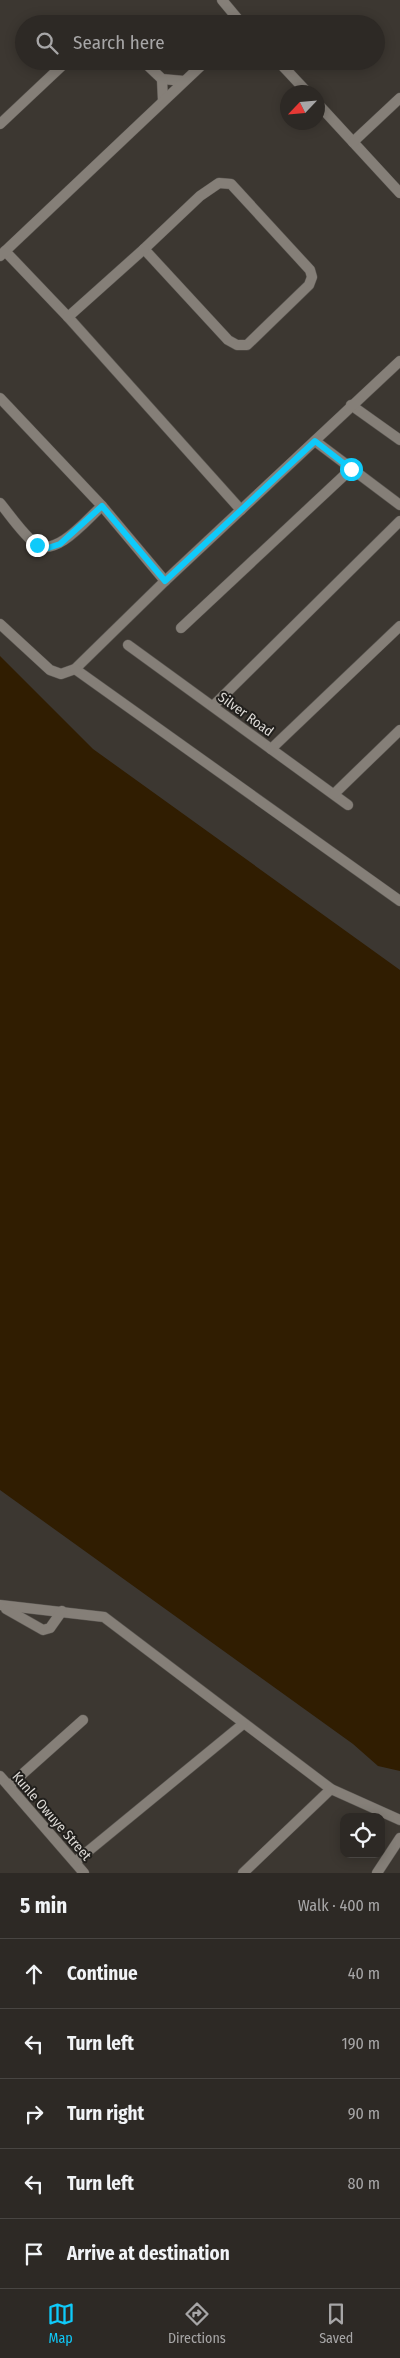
<!DOCTYPE html>
<html lang="en">
<head>
<meta charset="utf-8">
<style>
  :root { --surface:#2d2925; --page:#393532; --text:#f1f3f6; --muted:#a7a6a7; --line:#484542; --accent:#0fcafa }
  body { margin:0; font-family:"Fira Sans Condensed",sans-serif; background:var(--page); color:var(--text) }
  .controls { position:absolute; right:15px; bottom:15px; display:grid; overflow:hidden; border-radius:10px; box-shadow:0 2px 12px #0003 }
  .controls button { width:45px; height:45px; display:grid; place-items:center; padding:0; border:0; border-bottom:1px solid var(--line); background:var(--surface); color:var(--text); font:25px sans-serif }
  .compass { position:absolute; left:280px; top:85px; width:45px; height:45px; border-radius:50%; background:var(--surface); box-shadow:0 2px 12px #0003; rotate:244deg }
  .stop { position:absolute; width:15px; height:15px; margin:-11px; border:4px solid #0fcafa; border-radius:50%; background:#fff }
  .stop.end { background:#0fcafa; border-color:#fff; box-shadow:0 1px 5px #0008 }
  .list { margin:0; padding:0; list-style:none }
  h2 { display:flex; justify-content:space-between; align-items:center; height:65px; margin:0; padding:0 20px; font-size:21px }
  h2 small { font-size:16px; font-weight:400; color:var(--muted) }
  .list li { display:grid; grid-template-columns:32px 1fr auto; gap:15px; align-items:center; box-sizing:border-box; height:70px; padding:0 20px; border-top:1px solid var(--line) }
  .list b { display:block; font-size:19px; white-space:nowrap }
  .list em { font-size:16px; font-style:normal; color:var(--muted) }
  .icon { flex:none; width:28px; height:28px; fill:none; stroke:currentColor; stroke-width:2; stroke-linecap:round; stroke-linejoin:round }
  .map { position:relative; flex:none; width:400px; height:1873px; overflow:hidden }
  .search { position:absolute; background:var(--surface); box-shadow:0 2px 12px #0003; left:15px; right:15px; top:15px; height:55px; display:flex; align-items:center; gap:12px; box-sizing:border-box; padding:0 18px; border-radius:28px; color:var(--muted); font-size:19px }
  .sheet { height:415px; background:var(--surface) }
  nav { display:flex; justify-content:space-around; align-items:center; box-sizing:border-box; height:70px; border-top:1px solid var(--line); background:var(--surface); font-size:14px; color:var(--muted) }
  nav a { display:grid; justify-items:center; gap:2px }
  nav .on { color:var(--accent) }
  .map>svg:first-child { display:block }
  .water { fill:#301d01 }
  .lines { fill:none; stroke-linecap:round; stroke-linejoin:round }
  .minor-casing { stroke:#5a5651; stroke-width:11 }
  .minor { stroke:#857f78; stroke-width:10 }
  .route { stroke:#0fcafa; stroke-width:6 }
  .labels { text-anchor:middle; stroke-width:4; stroke-linejoin:round; paint-order:stroke }
  .street-label { font-size:14px; fill:#dcd9d5; stroke:#211f1c }
</style>
</head>
<body>
<div class="map">
<svg width="400" height="1873" viewBox="0 0 400 1873">
  <rect width="100%" height="100%" fill="#3c3731"/>
  <path class="water" d="M0,656L93,749L400,970V1771L378,1766L353,1744L0,1490Z"/>
  <g class="lines">
    <defs>
      <g id="minor">
        <path d="M222,0L242,24"/>
        <path d="M143,61L162,79L184,81"/>
        <path d="M278,61L307,92"/>
        <path d="M162,79L163,101"/>
        <path d="M318,104L400,193"/>
        <path d="M0,124L67,61"/>
        <path d="M353,142L400,98"/>
        <path d="M219,183L231,184L310,270L312,277L309,285L247,345H237L228,340L144,249L200,196Z"/>
        <path d="M5,251L68,317L241,510"/>
        <path d="M0,256L206,61"/>
        <path d="M68,317L144,249"/>
        <path d="M0,398L102,506L165,581"/>
        <path d="M351,405L400,440"/>
        <path d="M315,441L400,505"/>
        <path d="M0,503C10,515 24,536 36,544C56,558 88,518 102,506"/>
        <path d="M0,624L50,670L61,674L75,669L165,581L400,361"/>
        <path d="M181,628L351,469"/>
        <path d="M128,645L348,805"/>
        <path d="M75,669L400,901"/>
        <path d="M213,706L400,521"/>
        <path d="M271,749L400,626"/>
        <path d="M334,794L400,730"/>
        <path d="M0,1605L104,1617L331,1789L400,1820"/>
        <path d="M6,1609L43,1630L50,1628L62,1611"/>
        <path d="M0,1776L84,1873"/>
        <path d="M9,1786L83,1720"/>
        <path d="M75,1862L243,1724"/>
        <path d="M243,1873L331,1789"/>
        <path d="M377,1873L400,1838"/>
      </g>
    </defs>
    <use href="#minor" class="minor-casing"/>
    <use href="#minor" class="minor"/>
  </g>
  <g class="lines">
    <path class="route" d="M37,545L48,548L60,544L102,506L165,581L315,441L351,469"/>
  </g>
  <g class="labels">
    <g class="street-label">
      <text transform="translate(246 714) rotate(36)" y="5">Silver Road</text>
      <text transform="translate(52 1816) rotate(49)" y="5">Kunle Owuye Street</text>
    </g>
  </g>
</svg>
<div class="controls">
<button><svg class="icon" aria-label="locate" viewBox="0 0 24 24"><circle cx="12" cy="12" r="6"/><path d="M12 2v4M12 18v4M2 12h4M18 12h4"/></svg></button>
</div>
<svg class="compass" viewBox="-18 -18 36 36"><path d="M0-13l5 13h-10z" fill="#e53935"/><path d="M0 13l5-13h-10z" fill="#a7a6a7"/></svg>
<div class="stop" style="left:351px;top:469px"></div>
<div class="stop end" style="left:37px;top:545px"></div>
<div class="search"><svg class="icon" aria-label="search" viewBox="0 0 24 24"><circle cx="10" cy="10" r="6"/><path d="M15 15l6 6"/></svg>Search here</div>
</div>
<section class="sheet">
<h2>5 min<small>Walk · 400 m</small></h2>
<ul class="list">
<li><svg class="icon" aria-label="ahead" viewBox="0 0 24 24"><path d="M12 20V5M6 11l6-6 6 6"/></svg><div><b>Continue</b></div><em>40 m</em></li>
<li><svg class="icon" aria-label="left" viewBox="0 0 24 24"><path d="M17 20v-9H6M10 6l-5 5 5 5"/></svg><div><b>Turn left</b></div><em>190 m</em></li>
<li><svg class="icon" aria-label="right" viewBox="0 0 24 24"><path d="M7 20v-9h11M14 6l5 5-5 5"/></svg><div><b>Turn right</b></div><em>90 m</em></li>
<li><svg class="icon" aria-label="left" viewBox="0 0 24 24"><path d="M17 20v-9H6M10 6l-5 5 5 5"/></svg><div><b>Turn left</b></div><em>80 m</em></li>
<li><svg class="icon" aria-label="arrive" viewBox="0 0 24 24"><path d="M6 21V4h12l-3 4 3 4H6"/></svg><div><b>Arrive at destination</b></div></li>
</ul>
</section>
<nav>
<a class="on"><svg class="icon" aria-label="map" viewBox="0 0 24 24"><path d="M3 6l6-2 6 2 6-2v14l-6 2-6-2-6 2zM9 4v14M15 6v14"/></svg>Map</a>
<a><svg class="icon" aria-label="directions" viewBox="0 0 24 24"><path d="M12 3l9 9-9 9-9-9zM9 14v-3h6M13 9l2 2-2 2"/></svg>Directions</a>
<a><svg class="icon" aria-label="saved" viewBox="0 0 24 24"><path d="M7 4h10v16l-5-4-5 4z"/></svg>Saved</a>
</nav>
</body>
</html>
